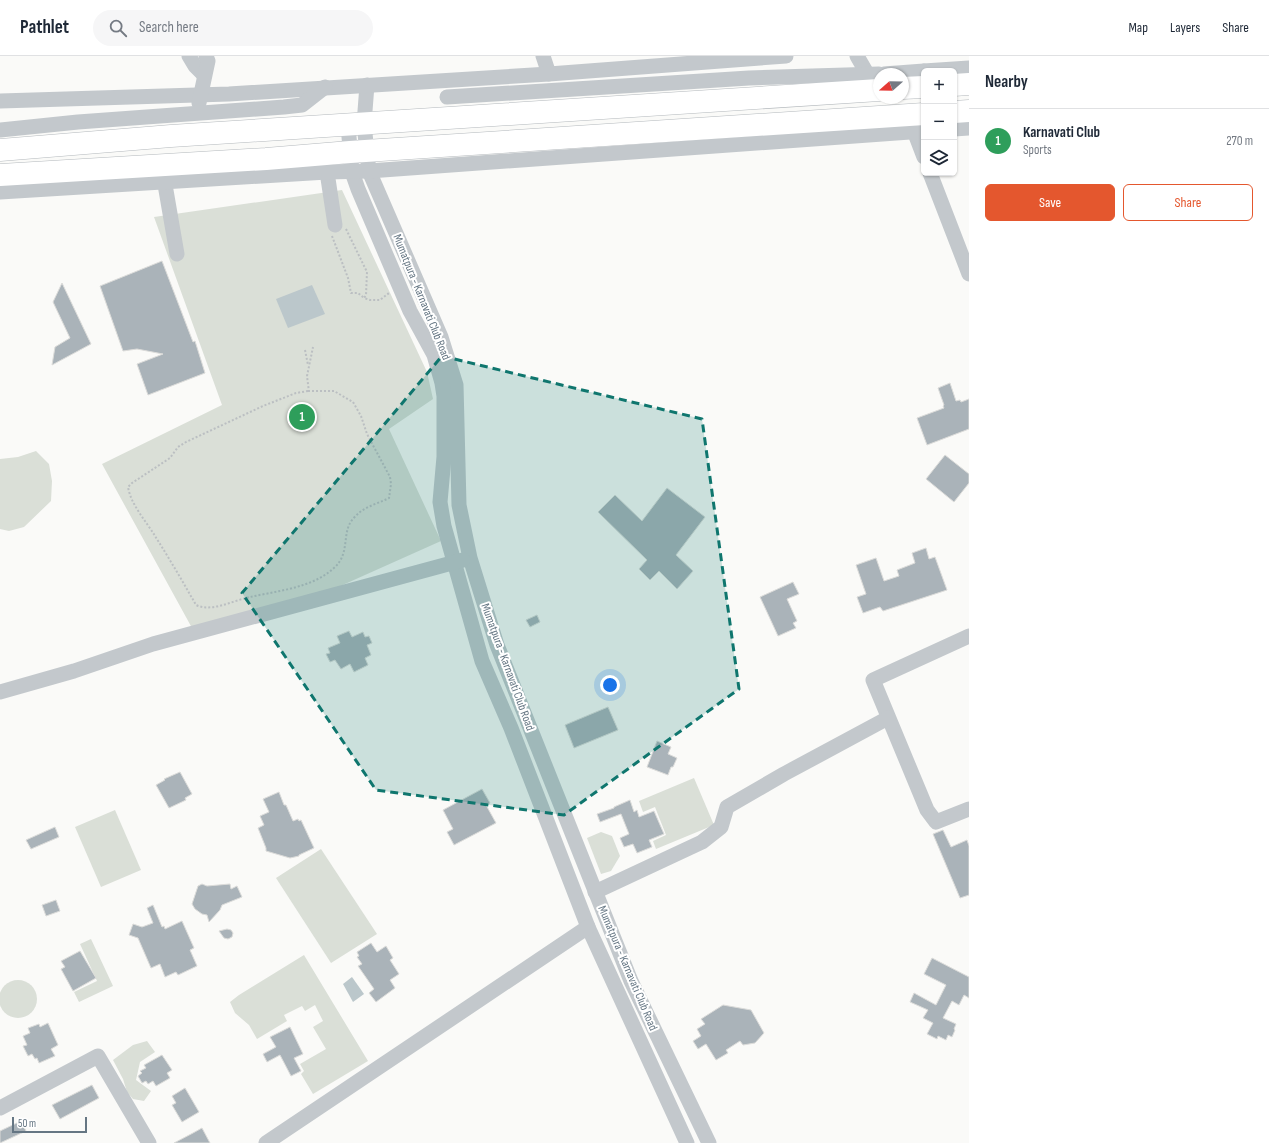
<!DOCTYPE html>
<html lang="en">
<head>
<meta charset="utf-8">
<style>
  :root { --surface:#fff; --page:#f6f6f7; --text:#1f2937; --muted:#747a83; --line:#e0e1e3; --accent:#e4572e }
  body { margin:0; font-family:"Sofia Sans Condensed",sans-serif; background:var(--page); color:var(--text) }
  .controls { position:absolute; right:12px; top:12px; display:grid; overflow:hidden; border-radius:6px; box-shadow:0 1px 3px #0004 }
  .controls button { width:36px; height:36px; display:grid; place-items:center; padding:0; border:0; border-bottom:1px solid var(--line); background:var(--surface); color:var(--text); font:20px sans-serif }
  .compass { position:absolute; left:873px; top:12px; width:36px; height:36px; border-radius:50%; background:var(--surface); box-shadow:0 1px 3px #0004; rotate:250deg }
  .scale { position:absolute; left:12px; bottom:10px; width:75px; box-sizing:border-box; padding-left:4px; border:2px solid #657683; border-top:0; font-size:11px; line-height:14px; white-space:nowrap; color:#657683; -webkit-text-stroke:3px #fff; paint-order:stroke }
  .you { position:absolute; left:610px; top:629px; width:14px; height:14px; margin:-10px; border:3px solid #fff; border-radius:50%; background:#1a73e8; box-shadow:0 0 0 6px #1a73e833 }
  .badge { display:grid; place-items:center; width:26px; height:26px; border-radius:50%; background:var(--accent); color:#fff; font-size:13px; font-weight:700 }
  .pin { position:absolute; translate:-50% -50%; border:2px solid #fff; box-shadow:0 1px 4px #0006 }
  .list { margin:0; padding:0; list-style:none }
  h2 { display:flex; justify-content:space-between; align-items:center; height:52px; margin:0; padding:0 16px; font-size:17px }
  h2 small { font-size:13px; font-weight:400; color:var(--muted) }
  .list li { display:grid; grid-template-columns:26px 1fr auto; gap:12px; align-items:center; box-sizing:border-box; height:64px; padding:0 16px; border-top:1px solid var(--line) }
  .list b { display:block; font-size:15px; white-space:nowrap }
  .list p { margin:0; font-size:13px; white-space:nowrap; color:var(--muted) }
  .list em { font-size:13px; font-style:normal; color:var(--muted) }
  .actions { display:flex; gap:8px; padding:12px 16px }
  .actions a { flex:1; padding:9px 0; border:1px solid var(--accent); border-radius:6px; text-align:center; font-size:14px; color:var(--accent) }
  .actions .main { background:var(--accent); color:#fff }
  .icon { flex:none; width:22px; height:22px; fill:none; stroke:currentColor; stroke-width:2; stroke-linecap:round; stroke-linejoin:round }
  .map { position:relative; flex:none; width:969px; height:1087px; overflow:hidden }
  header { display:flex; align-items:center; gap:24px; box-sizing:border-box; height:56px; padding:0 20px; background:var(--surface); border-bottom:1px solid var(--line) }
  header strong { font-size:19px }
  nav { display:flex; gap:22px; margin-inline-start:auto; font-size:14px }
  .search { width:280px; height:36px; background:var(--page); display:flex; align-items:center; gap:10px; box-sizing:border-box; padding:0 14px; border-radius:22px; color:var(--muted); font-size:15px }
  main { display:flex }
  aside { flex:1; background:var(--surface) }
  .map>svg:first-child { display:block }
  .green { fill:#dadfd7 }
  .water { fill:#bbc7cb }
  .building { fill:#aab3b9; stroke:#dcdcda }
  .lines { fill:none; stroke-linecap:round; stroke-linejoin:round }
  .highway-casing { stroke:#b4b9bd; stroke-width:23 }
  .path { stroke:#bbbfc2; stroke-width:2; stroke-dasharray:2 2; stroke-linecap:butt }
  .minor { stroke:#c3c8cc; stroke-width:15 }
  .highway { stroke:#fff; stroke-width:22 }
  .marked { fill:#0f766e; fill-opacity:0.2; stroke:#0f766e; stroke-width:3; stroke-dasharray:8 5; stroke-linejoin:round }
  .labels { text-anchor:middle; stroke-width:4; stroke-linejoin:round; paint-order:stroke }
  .street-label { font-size:12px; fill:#657683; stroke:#fff }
</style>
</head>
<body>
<header>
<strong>Pathlet</strong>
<div class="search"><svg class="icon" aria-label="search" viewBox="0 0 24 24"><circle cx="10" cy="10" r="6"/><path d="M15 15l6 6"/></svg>Search here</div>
<nav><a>Map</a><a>Layers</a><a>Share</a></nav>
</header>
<main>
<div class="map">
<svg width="969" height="1087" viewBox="0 0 969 1087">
  <rect width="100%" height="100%" fill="#fafaf8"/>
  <g class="green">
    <path d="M342,134L427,316L433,343L389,373L441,485L327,536L192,572L102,408L222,349L154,161Z"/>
    <path d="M36,395L49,408L52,425L51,445L24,471L9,475L0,473V403L18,401Z"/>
    <path d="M694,722L714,769L656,793L653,785L666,779L655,751L643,756L639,745Z"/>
    <path d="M115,754L141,814L101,831L75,771Z"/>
    <path d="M601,776L612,780L620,800L611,815L601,818L587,782Z"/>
    <path d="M321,793L377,878L331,907L276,822Z"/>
    <path d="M91,883L113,930L79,946L74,936L97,925L80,888Z"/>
    <path d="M304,899L368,1005L313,1038L301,1018L304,1015L300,1008L326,993L313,971L323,965L315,949L305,955L302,950L284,959L287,965L257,983L249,969L235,957L230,946L239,939Z"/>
    <circle cx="18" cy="943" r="19"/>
    <path d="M147,985L155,996L140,1006L136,1024L151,1035L144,1045L133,1043L127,1036L123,1023L113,1004L133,989Z"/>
  </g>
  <g class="water">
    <path d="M312,229L325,258L288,272L276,243Z"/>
    <path d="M352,921L364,938L353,946L343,928Z"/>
  </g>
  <g class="building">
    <path d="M162,205L193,286L195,285L205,317L148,339L137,308L163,298L137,293L123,295L100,230Z"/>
    <path d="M62,227L91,288L52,309L55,291L70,282L53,246Z"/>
    <path d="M950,327L956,345L960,344L961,346L969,343V373L927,389L917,362L944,352L943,350L944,349L938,332Z"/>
    <path d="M945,399L969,418V427L954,446L926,423Z"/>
    <path d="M667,432L705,461L676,499L693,515L677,533L659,515L650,524L639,513L647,504L598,456L615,439L642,465Z"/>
    <path d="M926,492L929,503L935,501L947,534L883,555L880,551L863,557L857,541L866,538L856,509L876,502L884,525L899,520L897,514L915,507L912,497Z"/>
    <path d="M793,526L799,538L787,543L797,565L793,567L796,572L778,580L760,541Z"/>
    <path d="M537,559L540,566L530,571L526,564Z"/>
    <path d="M349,575L352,581L363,576L365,581L369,580L372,587L367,589L371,599L365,602L368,609L354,616L350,608L341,613L335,604L330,606L326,598L330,597L328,592L340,587L337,580Z"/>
    <path d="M608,651L618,674L574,692L565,669Z"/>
    <path d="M657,685L671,691L668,698L677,702L673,711H671L668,719L647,711Z"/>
    <path d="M180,716L192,738L185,742L186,744L169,752L156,729L165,724L164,723Z"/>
    <path d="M482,733L490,747L486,749L496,767L454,789L447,776L453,773L443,754Z"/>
    <path d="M279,736L284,749H286L293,765L298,763L299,765L301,764L314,792L299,799V800L290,802L266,795V792L258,772L264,769L260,760L269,756L263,743Z"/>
    <path d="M630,744L634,756L637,754L639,761L654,755L664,778L649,784L652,791L637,797L633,788L624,791L620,782L629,778L621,758L600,766L597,758L614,752V751Z"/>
    <path d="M55,771L59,781L31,793L26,784Z"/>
    <path d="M943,774L951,791L967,784L969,790V839L960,842L933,778Z"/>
    <path d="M202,828L207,830L230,828L231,833L237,830L242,841L222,849L220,854L209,866L207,859L202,858L195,853L192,848L198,830Z"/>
    <path d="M56,844L60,855L46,860L42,849Z"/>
    <path d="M153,849L162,871L164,870L165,873L182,865L194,892L190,894L197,910L178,919L176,916L165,921L160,908L151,912L138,882L129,879L133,868L142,871L153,867L147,852Z"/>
    <path d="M227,873L231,874L233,877L232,881L228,883L224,882L219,875Z"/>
    <path d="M371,887L377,896L386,890L393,902L390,904L399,918L390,924L395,932L376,946L369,937L374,933L358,910L362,908L357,901L359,900L357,896Z"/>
    <path d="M80,895L96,922L73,935L61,913L65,911L61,905Z"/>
    <path d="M932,902L969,921V942L964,939L959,949L952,945L943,962L956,968L954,973L955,974L952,981L948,979L946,984L938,980L937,983L927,978L933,967L923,962L928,954L910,946L914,937L936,949L946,929L924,918Z"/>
    <path d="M723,949L751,954L764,977L755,987L743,989L740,985L726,994L728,997L716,1004L706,988L698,993L693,985L701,980L697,973L705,968L701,963Z"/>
    <path d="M48,967L58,989L51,993L55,1000L39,1007L37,1002L35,1003L32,998L28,1000L23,990L27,989L23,980L30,977L28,972L39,968L40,971Z"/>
    <path d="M290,971L303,998L294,1002L301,1015L291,1020L280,999L267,1006L263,998L276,991L270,981Z"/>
    <path d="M162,999L172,1014L167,1017L170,1022L156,1030L153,1025L148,1028L146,1025L142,1027L138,1020L142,1017L140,1015L146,1012L144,1009Z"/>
    <path d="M92,1029L99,1042L60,1063L52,1049Z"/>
    <path d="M185,1032L199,1056L182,1066L172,1049L176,1047L172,1040Z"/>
    <path d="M21,1065L26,1075L0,1087V1075Z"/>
    <path d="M202,1072L210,1087H174L193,1077Z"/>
  </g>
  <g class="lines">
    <defs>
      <g id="highway">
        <path d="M954,29L969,28"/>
        <path d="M903,32L924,31"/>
        <path d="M954,56L969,55"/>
        <path d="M0,94L171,80L879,34"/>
        <path d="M0,119L266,103L350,96L924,58"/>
      </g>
    </defs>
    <use href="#highway" class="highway-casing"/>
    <g class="path">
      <path d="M346,173L367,216L366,239L364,242L370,244H380L389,237"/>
      <path d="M332,180L348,222L351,237H358L364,242"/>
      <path d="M305,294L308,309"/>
      <path d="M308,335H334L353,346L361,360L367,378L390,421L391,428L389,442C377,448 362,451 353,463C341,476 351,497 334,512C311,533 274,535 246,542C230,546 211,556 196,549C183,526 169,502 155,480C146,465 131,449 128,431L132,427L170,402L178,391L186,386L263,350L296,337Z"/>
      <path d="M309,336L307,320L313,291"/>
    </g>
    <g class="minor">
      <path d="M189,0L195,10L204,19"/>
      <path d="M543,0L549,18"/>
      <path d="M857,0L872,26"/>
      <path d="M924,15L969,12"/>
      <path d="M884,18L924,15"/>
      <path d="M367,29L364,68L369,115L441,281L456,329L459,449L470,502L497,589L631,925L709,1087"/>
      <path d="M447,41L749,22L879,18"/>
      <path d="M0,45L229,38L549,18L786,0"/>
      <path d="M199,47L208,5L206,0"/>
      <path d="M911,67L924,101"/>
      <path d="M348,69L352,116L358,133L410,255L434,299L442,327L444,340V401L440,446L444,470L482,605L511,672L588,871L687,1087"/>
      <path d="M954,73L969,72"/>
      <path d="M0,74L78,66L284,51L302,49L325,31"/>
      <path d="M327,116L335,169"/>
      <path d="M163,117L177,198"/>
      <path d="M930,117L969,218"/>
      <path d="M0,136L327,116L369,115L924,75"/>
      <path d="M969,580L873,624L927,754L936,766L969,753"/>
      <path d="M0,636L74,615L153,588L463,504"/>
      <path d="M595,836L702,786L721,771L727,751L784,718L888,662"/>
      <path d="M0,1052L98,1000L149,1087"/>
      <path d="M266,1087L588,871"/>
    </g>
    <use href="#highway" class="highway"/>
  </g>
  <path class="marked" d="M442,300L702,363L739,633L564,759L376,734L242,537Z"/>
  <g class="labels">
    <g class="street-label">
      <text transform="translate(422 241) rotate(68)" y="4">Mumatpura - Karnavati Club Road</text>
      <text transform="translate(508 611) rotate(70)" y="4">Mumatpura - Karnavati Club Road</text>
      <text transform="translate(628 912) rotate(67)" y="4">Mumatpura - Karnavati Club Road</text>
    </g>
  </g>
</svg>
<div class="controls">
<button>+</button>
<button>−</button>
<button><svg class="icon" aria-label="layers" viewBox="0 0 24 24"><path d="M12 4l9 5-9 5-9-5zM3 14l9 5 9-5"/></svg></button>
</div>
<svg class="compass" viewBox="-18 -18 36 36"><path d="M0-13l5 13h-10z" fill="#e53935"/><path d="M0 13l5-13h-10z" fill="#747a83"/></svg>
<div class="scale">50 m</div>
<div class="you"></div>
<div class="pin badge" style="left:302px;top:361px;background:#2e9e5b">1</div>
</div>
<aside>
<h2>Nearby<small></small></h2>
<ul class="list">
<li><span class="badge" style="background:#2e9e5b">1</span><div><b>Karnavati Club</b><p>Sports</p></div><em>270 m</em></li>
</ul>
<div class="actions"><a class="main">Save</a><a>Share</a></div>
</aside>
</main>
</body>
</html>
